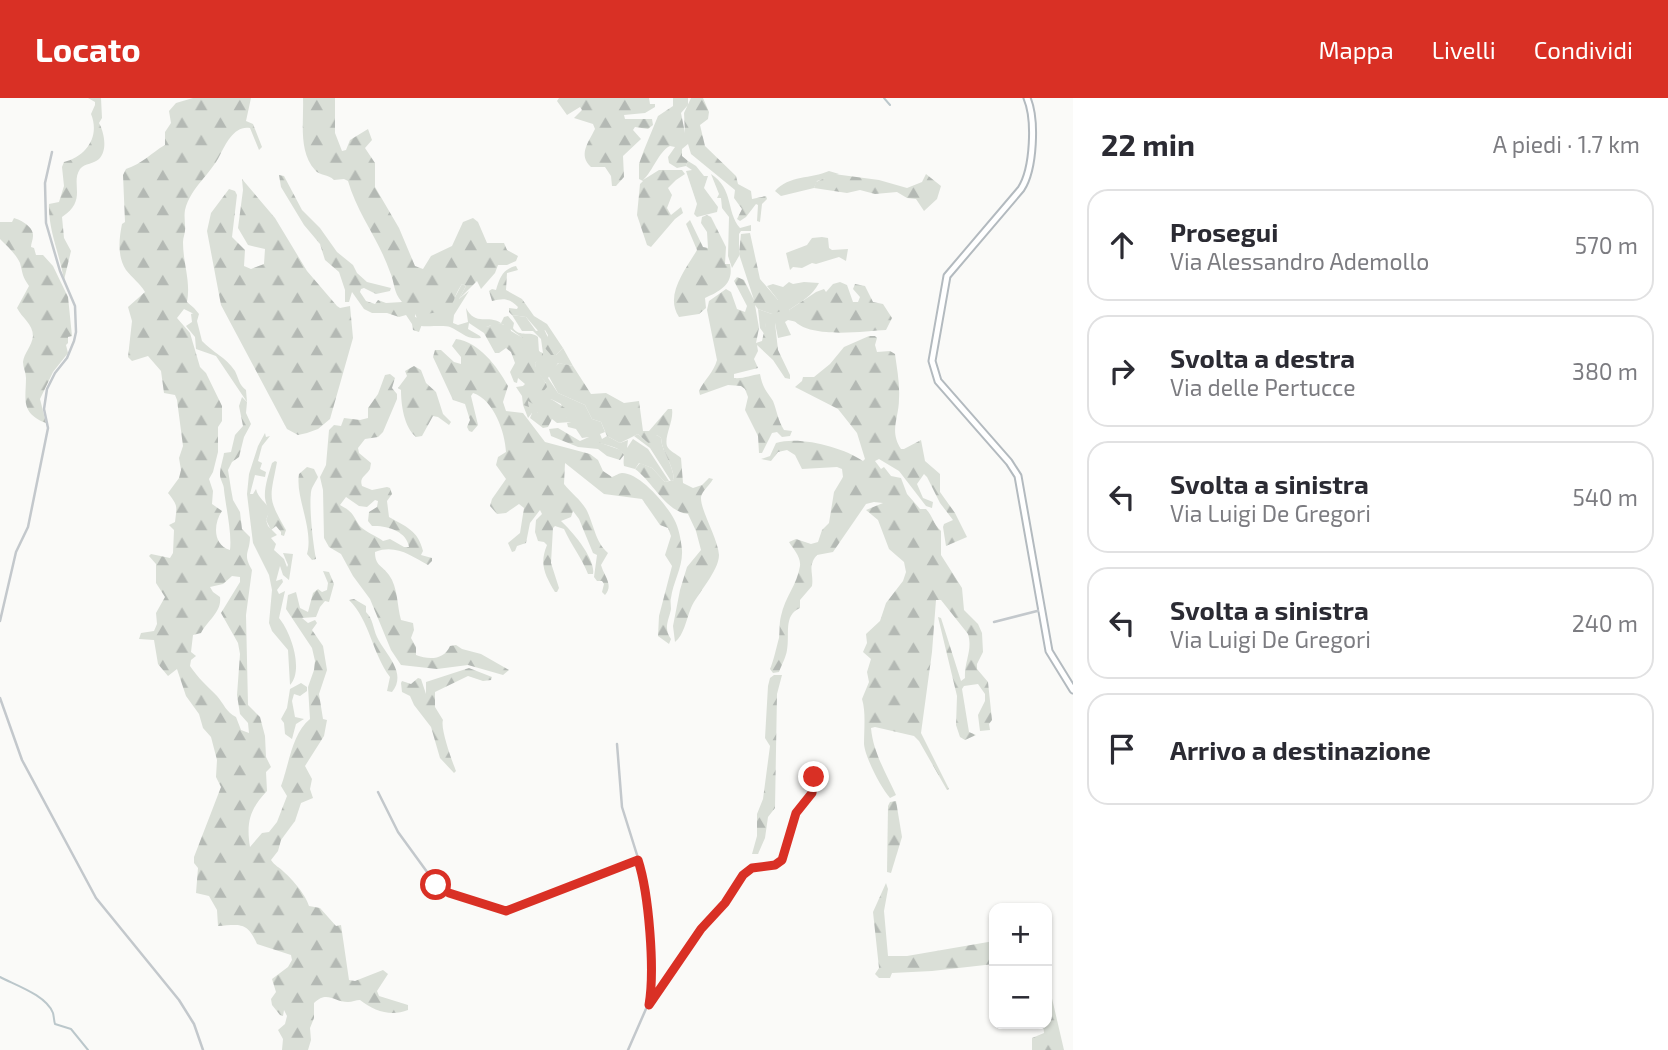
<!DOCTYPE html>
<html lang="it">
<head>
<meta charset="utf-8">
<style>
  :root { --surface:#fff; --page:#f2f2f3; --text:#2b2b33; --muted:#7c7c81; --line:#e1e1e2; --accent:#d93025 }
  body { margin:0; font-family:"Exo 2",sans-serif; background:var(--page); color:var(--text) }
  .controls { position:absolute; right:21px; bottom:21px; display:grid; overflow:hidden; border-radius:14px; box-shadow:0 2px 5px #0004 }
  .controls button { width:63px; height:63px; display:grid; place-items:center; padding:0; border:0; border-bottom:2px solid var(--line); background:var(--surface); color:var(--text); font:35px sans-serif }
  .stop { position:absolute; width:21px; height:21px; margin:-16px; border:5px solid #d93025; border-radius:50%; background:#fff }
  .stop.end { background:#d93025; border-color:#fff; box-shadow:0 2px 7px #0008 }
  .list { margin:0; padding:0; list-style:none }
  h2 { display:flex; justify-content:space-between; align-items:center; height:91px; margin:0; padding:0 28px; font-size:30px }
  h2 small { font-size:23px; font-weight:400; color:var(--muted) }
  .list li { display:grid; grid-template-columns:46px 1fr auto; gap:21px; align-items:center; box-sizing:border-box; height:112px; margin:0 14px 14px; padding:0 14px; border:2px solid var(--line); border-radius:21px }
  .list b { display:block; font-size:26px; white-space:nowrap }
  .list p { margin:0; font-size:23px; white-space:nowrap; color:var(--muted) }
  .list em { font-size:23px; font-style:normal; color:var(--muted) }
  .icon { flex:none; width:38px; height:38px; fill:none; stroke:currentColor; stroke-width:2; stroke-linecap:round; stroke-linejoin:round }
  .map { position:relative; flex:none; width:1073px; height:952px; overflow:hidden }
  header { display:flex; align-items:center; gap:42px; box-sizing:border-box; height:98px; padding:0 35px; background:var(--accent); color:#fff }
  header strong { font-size:33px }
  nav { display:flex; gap:38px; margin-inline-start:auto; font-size:24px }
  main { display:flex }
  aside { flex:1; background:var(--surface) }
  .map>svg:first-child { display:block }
  .grass { fill:#dadfd7 }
  .forest { fill:url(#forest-firs); fill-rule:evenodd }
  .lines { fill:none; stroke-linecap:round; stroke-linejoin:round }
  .stream { stroke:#bbc7cb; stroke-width:2 }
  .secondary-casing { stroke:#b3babf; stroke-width:9 }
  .street { stroke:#c3c8cc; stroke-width:2.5 }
  .secondary { stroke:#fff; stroke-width:5 }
  .route { stroke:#d93025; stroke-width:9 }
</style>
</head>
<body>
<header>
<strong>Locato</strong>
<nav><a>Mappa</a><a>Livelli</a><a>Condividi</a></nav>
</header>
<main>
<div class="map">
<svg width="1073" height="952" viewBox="0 0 1073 952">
  <defs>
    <pattern id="forest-firs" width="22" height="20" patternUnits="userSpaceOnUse" patternTransform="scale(1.75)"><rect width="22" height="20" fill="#dadfd7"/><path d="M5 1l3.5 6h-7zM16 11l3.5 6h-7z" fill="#b4b9b4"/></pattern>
  </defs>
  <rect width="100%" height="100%" fill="#fafaf8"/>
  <g class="grass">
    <path d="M688,63L696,68L704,78H708L704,90L718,109L717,114L697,119L694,116L697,106L686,73L692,72L686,68Z"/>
    <path d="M829,73L839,76L817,83L814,90L781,98L775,93C789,77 811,81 829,73Z"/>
    <path d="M711,76C734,91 726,114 740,130L751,127V133H741L739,136V158L732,170L728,158L729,119L722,110L721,100H717L719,96Z"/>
    <path d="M822,139L828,140L829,150L832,152L848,151L846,163L839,159L816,166L812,165L802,170L793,169L790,172L786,155L807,147L812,140Z"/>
    <path d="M789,184L793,186L804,184L819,185C812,198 802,203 789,212L797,224L788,222L785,224L791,237L778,240L775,225H766L765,237L760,230L758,211L772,216L778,202L767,188L773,186L783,189Z"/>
    <path d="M462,186L466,188L459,201L469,193L454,217L453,225L458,227L468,224L466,210C476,229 488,216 501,225L504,219L508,218L514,225L513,230C520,240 530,232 538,239L539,254C536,250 505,226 502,226C497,225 489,228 484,230V235L469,225L468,231L480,238L481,240C466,242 462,234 450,229C445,227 428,229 421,228L415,216L454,201Z"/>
    <path d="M194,210L199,216L197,223L202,243C212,254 226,259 235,273C239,281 239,287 246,292L247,304L216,258L196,251L195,239L186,228L192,224L191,216L194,215Z"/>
    <path d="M512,217L526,219L536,233L544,231L556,257L563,250L573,268L558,265L548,280L558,295L585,307L592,321L601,324L605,334L600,336L602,341L607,338L620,345L628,342L627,350L633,341L648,351L669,383L665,384L652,370L639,365L635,371L624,368C623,364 624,360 624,357C621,347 589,343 580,343L589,339L582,340L576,331L568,329L567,325L571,324L565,318L561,306L551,301L537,315H532L528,320L523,307L529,308L528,303L546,285L536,272L535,265L543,255L541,241L533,233H522Z"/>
    <path d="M265,335L266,339L270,338L262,348L258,363L262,365L260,371L266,374L265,379L255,377L250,396H253L256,391C258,400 266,404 270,412L266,422L268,428L277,437L271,440L276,446L274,452L284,461L287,469L288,467L283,455L293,456L289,482L283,477L280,468L276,483L282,481L283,484L277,492L279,496L285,493L279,520C291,534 304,572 290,587L288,552L272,533L269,525L272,492L269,477L253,445L247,396L249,376L258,348Z"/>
    <path d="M638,336L648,345L657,337L661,340C662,355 673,365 674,382L671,383L650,350L634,338Z"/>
    <path d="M301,585L307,589V593L300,598L294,596L292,603L295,619L304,621L296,626L292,641L285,636L284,625L281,621L287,610L290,591Z"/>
  </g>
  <g class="forest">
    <path d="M88,0H101L102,20L99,25C104,34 108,52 99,61C94,66 85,65 80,71C70,86 88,102 62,119L64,140L71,153L64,182C60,157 48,132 49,106L59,104L64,88L62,69L64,64C87,58 100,38 91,16L95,7V4Z"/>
    <path d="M193,0H251L246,23L253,26L262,49L259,52L250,30C235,27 226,45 220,57C210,77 191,89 185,112C184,118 185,123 185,128C186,134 183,139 183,144C183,166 191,183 187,204L194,210V216L184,211L177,220L190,235L200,269L206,275L222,308V323L218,329V354L213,374L209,381L213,393L212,406L222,413C213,426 213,447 230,452C232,435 226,410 224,392C224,386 220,382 220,377C220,369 223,362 224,355L231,354L235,337L243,328L239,308L242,299L247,304L246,315L251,326L244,339L239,359L232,364L228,372L231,391L233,402L240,414L242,431L250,439C250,455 242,455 252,472L246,517L248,607L260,619L265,638L266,659L271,669L266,674L267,693C250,711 246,724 250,749L262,735L269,734L277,724L287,698L281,688C289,667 292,635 310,621L308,589L314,572L315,563L312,550L286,511L288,497L296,494L300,510L308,514L313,495L318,491L322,494L327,492L328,485L323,473L329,474L334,486L329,504L325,503L320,509L316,519L302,520L308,525L315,522L317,525L312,532L323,548L327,572L319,596L323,621L327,622L324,638L305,668L312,681L310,691L313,700L301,705L295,723L281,742L278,753L271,762C275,768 279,769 284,774C292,781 306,797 309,808L320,810L336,828L341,827L349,882L355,883L383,872L388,876L377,893L379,898L408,907V912C391,919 374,913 360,902C356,902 352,904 348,904C334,904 327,892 314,905V920L310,930L311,942L308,952H282L283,941L278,932L285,926L287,918L284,912L283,918L280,917L272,907L271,901L276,894L272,881L288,869L292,862L291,857L257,846C247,823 239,827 218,828L217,812L209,798L196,795L198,770L194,765V759L221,689L216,679L217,662L211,639L203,630L199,616L186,598L177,571L168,578L158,566L154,542L139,541L141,535L154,533L157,526L156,515L165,499L156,485V466L149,458L151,456L170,460L173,455L174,432L169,427L175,424C177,407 178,408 168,395L179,380L181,372L179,360L183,348L177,302L175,297L164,295L161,273L148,258L132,263L128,259L132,223L128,209L145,194C140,185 132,180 126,172C117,158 119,141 122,126L125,124L123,77L126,71C142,66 151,55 165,47V34L171,25L169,13L176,5ZM232,478L240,479V484L221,515L238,545L240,556L237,597L240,616L248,625L249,635L241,632L236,619C226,614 224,606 217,598C207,588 198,580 190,568L191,562L196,558L191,554L193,537L201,535C208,522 222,514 220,499L213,494L210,489L223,486Z"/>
    <path d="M303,0H335V35L342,53L346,52L350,42L368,31L372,42L365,50L375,65V89L399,130L415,168L423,171L431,158L452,148L463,124L473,120L478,124L487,145H504L507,152L518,158L516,163L507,167H498L495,175L481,191L477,183L459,201L466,188L462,186C458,192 456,196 454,202C448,216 427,216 415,216V219L424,221L419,234L413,232L412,226L406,217L399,219L387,215H372L364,211L352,194L349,204H345V192L339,174L325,162L320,146L304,127L281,89L279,77L284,78L302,112L320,130L337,154L353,167L357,175L367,184L391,190L390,193L376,196L364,190L361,191L360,194L366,203L375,206L378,202L386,205L402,204C393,194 395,185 390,174C379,142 357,115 348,83L344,81L334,82C328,76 320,78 315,72C298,53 304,23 303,0Z"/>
    <path d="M559,0H649L650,6H655V9L645,15L624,17L625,21H652L653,27L648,31L635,29L633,32L641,41L623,58L624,79L616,88H612L611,78L605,69H591C578,57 588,45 595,31L593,26L574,20L582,12L580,9L567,17L557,3Z"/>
    <path d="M673,0H688V7L681,15L685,35L684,15L691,0H703L709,14L708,21L700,27L705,48L736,78L738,86L751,93L752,101L766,98L767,101L762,106L760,124L757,123L758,107L756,106L746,119L740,123L737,121L742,111L734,100L735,92L691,56L688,46L682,51V58L688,63L686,68L677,70L669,65L668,59L675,49L670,48C659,53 653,73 643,82L659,72H682L685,76L676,82L668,90L672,97L667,110L671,117L681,109L683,115L675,121L651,149L647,147L637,117L640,86L643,83L639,81V66L644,52L658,18L673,8Z"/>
    <path d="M834,76L879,82L907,90L922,84L926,76L941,88L937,101L924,113L916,101L907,100L897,94L875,96L860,92L847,95L814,90L816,84Z"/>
    <path d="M242,81L275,120L307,173L337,208L340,210L350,208L353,240L330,321L318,331L307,335L298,337L287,331L221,207L207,133L211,115L229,91L235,93L237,97L232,139L245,152L244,168L251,171L264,166L265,151L248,147L238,130L243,92Z"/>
    <path d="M707,117L711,119L726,149L725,166H730C734,186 721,193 705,200L706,210L699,216L679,219C664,197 686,171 697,152L686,126L690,122L703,149L708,150L707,134L701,125L702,119Z"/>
    <path d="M14,120C21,122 34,129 33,138C33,142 31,145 31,149L34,150L36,157H43L53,168L68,199L72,238L68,239V245L66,247L68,255L53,274L40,301L46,325C20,315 26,301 26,280C26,275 23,269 23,264C24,255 32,248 33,238C33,226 22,220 17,210L29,188C22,178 23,176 20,165C16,156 7,148 0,141V124H12Z"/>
    <path d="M750,135L760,181L778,202L781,213L772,216L758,211L755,207L759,230L756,245L762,243L766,225L770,222L775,225L778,252L790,277V281L785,280L773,262L757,247L758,253L754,261L758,270L734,276V280C743,281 751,277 760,276C763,291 766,292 773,303C777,313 778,323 784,332L792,333L790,338L782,339L777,334L772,335L762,355H759L758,338L745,312L748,299L745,291L741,288L728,287L700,297L699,293C704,282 714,274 717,262L707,212L709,203L726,191L731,194L737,211L745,214L747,208L734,183L737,179L744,182L754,202L739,156L741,136Z"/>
    <path d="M516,168L518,172L507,175L506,192L522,201L534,218L547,226L563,250L556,257H551L544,249L548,237L545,232L540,235L526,219L512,217L509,214V210L517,211L518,209C509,200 504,200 492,203L489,193L492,191L496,192C500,179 503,171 516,168Z"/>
    <path d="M840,184L847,187L853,204H858L860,199L853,191L855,186L865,188L873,204L883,206L892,220L886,232C862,233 794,244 789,212L816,194L824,191L826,194L833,186Z"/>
    <path d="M493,224L510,228L511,233C517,237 529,242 535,248C537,251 539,254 543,255V258L535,265C536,275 545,279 547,289L533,306L528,303L529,309L523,307L522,298L516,289L523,288L525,286L518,280L517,285L514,284L510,274L515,265L511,254L506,250L499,255H495L484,235V229L490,228Z"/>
    <path d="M869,238H875L877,240L875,247L877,254L890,253L895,256C897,271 900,286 899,301C899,320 889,333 901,351H904L921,342L925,363L940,376V394L955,415L967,439L946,448L943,429L944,426L953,422L940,405L927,379L924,376L917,386L923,400L933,404L932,410L926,408L899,373L879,361L875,363L881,371L884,369L891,378L901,380L907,396L920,411H926C933,418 933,426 941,433V457L962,490L964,512L978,526L982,535L983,554L977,566V571L988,584L992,622L989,626L990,632L980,633L978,617L985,603V596L978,586L964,588L962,591L969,634L976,637L965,642L960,639L956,627L957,598L938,519L941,520L961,583L965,580C964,564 973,552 968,536L941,502H936L932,554L921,635L949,691L947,692L919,643L914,638L875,629L871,630C873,654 886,675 896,697L890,700C881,690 865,659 864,646C864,631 866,614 862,601L869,584L867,574L871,561L863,554L867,545L866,536L880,523L886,505L903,483L906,474L904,464L889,451L878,422L866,412L883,405L874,404L866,406L833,454L817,457C807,468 814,476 812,488L800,502V510C783,517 790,537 787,552C786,559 782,566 779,574L773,575L770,571C773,565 777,547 779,540C780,533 779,525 781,518C785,499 797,487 800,468C801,458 793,451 789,444L796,441L811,446L818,444L822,432L829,425L834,394L843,379L842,371L837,369L802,371L795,357L787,352L778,354L771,363L761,361L770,358L776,345C800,338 842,349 863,363L865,361L857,335L838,311L795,289L802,283L803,279H814L830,266L844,249Z"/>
    <path d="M456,241C479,244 497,268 508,288L503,304L506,313L523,315L545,344L590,356L598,362L603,373L612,379C615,378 619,375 622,375C640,375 666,406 674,421C679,430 681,442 682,452C683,469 673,484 671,500C670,503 671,507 671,511C669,522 663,530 671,541L669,546L658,538L659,518L672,468L665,457L671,438L668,430L660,427L642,401L604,396L565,365L564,386C571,395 580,401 586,411C594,426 595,444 608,455L601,467C604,478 614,487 605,497L602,494L604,486L602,483H597L594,479L597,457L593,455L579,421L573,413L571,419L561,423C572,433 596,461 593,476H588C582,460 571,447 564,431L555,428L553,430L551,465L559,490L557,494H555C545,477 539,466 547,447L544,444L538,443L535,434L536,422L542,416L540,412L530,425L526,445L517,448L515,453L512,454L508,445L520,435L524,410L519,406L506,415L497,416L490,408L492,401L506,381L496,367L498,359L506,354C505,334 494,302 473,295L471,298L478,327L472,334L469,333L467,329L470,322L465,306L453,302L433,259L435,252H441L454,264L461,266V259L452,248Z"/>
    <path d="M559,265L573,268L591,296L606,295L624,305L639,303L643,333H649L668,311H672C674,323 664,338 667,348C669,353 677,356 681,360L683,385L693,390L702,387L709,380L713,381C710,387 702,393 701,399C700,412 718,440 719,457C719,473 697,496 691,510C686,522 684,537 675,544L673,528L680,492L687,469L701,452L696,433L688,416C665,413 653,384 635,371L640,365L652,370L665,384L674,382C673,365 662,355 661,340L657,337L652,345H648L638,336L620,345L607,338L601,324L592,321L585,307L558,295L547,275Z"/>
    <path d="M414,268L421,272L426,285L436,294L443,316L451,324L449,327L438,319L433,318L422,338L416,339C404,329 401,307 401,292L398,290L407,278L405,273Z"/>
    <path d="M390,276L395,280L392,290L397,296V301L383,334L378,339L365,341L358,350L359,355L371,365L370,371C366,378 359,379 362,388L372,392L387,389L390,390L392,396L387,403L389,419C406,429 418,432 423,453L421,457L432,460V463L428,467C411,458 396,446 375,454C375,468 382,467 389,477C398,489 397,508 401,522L413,525L414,532L411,540L416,549V557C429,562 444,562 450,548L456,547L462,551L481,556L509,572L503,577L468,567L437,571L401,567L391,552L370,501L353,478L341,456L329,449L324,440L323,392L320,379L326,367L329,332L334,327L341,328L344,320L360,322L368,320V310L378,296L385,277ZM346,399L359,408L367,409L375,402L378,403L377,409L369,414L368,423L372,428C386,427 407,433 409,449H404L390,441L383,443C378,439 362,432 359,427C352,416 353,414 340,407Z"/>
    <path d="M551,301L565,310L567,320L571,317L574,319L571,324L557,325L552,321L548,329L543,330L530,320L532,315H537L544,303Z"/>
    <path d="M558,330L580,343H595L621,352L624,357L620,362L607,358L598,351L578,349L551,338L549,331Z"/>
    <path d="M275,363L277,364C270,401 267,399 286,432L284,438L281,437V434L276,428L271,432L266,422C271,412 266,409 265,400C264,389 269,375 272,365Z"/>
    <path d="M307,369L314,371L318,379C316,384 312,388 311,394C309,410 313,446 316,461L312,462L307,456C314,431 295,399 299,376Z"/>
    <path d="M354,501L366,508V514C373,521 373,530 377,539C385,556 408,575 392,594L387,593L390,579C372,555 370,523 349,502Z"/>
    <path d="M469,570L492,579L491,582L483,583L468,578L435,594V609L443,622C440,630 452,663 456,673L454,675L440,660L431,629L414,607L410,598L402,594L401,585L402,583L411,586L418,580L421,581L426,596V584Z"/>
    <path d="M774,577H782L777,596L775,710L768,719L765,740L758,756H752L757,738V716L763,701L770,648L765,640L768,588L770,580Z"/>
    <path d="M896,703L902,739L891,775L887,774L888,708L890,704Z"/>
    <path d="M886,785L888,791L884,813L888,858H907L994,843V866L932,873L892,875L890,880H879L875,876L879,870L873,814Z"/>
    <path d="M1047,879L1064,952H1032V940L1044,935L1043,926H1047Z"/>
  </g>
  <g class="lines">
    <g class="stream">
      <path d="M884,0L890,7"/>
      <path d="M0,879C15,887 46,897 53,915C54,919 54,923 55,926L71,931L88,952"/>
    </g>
    <defs>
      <path id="secondary" d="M1027,0C1036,21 1034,71 1021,91L947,178L932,263L938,283L1009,364L1018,378L1049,553L1073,592"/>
    </defs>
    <use href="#secondary" class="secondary-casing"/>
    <g class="street">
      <path d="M0,523L16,454L28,429L48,330L44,311L47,291L55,275L67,260L74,243L76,234L75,208L60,173L46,125L45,85L52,54"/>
      <path d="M994,524L1041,512"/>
      <path d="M0,600L22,662L96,800L179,902L194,926L203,952"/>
      <path d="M617,646L622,709L643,776L649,833V904L628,952"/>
      <path d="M378,694L398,734L438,789L449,795L499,812L515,811L638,762"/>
      <path d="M649,907L701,831L725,805L743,777L753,770L775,767L782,761L796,715L811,697L814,671"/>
    </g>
    <use href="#secondary" class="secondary"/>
  </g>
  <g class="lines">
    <path class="route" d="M436,787L449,795L506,813L638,762C649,796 655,872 649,907L701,831L725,805L743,777L752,770L775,767L782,762L796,715L812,695L814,679"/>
  </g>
</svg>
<div class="controls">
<button>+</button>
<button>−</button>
</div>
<div class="stop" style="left:436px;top:787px"></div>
<div class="stop end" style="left:814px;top:679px"></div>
</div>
<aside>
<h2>22 min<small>A piedi · 1.7 km</small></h2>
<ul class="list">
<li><svg class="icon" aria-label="ahead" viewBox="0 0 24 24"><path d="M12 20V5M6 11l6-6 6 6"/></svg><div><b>Prosegui</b><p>Via Alessandro Ademollo</p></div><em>570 m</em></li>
<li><svg class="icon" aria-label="right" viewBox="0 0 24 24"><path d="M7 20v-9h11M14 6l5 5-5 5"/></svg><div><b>Svolta a destra</b><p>Via delle Pertucce</p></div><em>380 m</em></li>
<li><svg class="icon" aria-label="left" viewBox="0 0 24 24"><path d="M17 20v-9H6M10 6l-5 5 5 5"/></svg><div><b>Svolta a sinistra</b><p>Via Luigi De Gregori</p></div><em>540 m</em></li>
<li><svg class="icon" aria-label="left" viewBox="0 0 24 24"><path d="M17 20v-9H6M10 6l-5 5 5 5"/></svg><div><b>Svolta a sinistra</b><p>Via Luigi De Gregori</p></div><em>240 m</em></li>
<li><svg class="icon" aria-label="arrive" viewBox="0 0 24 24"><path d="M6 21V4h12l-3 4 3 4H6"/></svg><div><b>Arrivo a destinazione</b></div></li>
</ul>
</aside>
</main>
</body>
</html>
